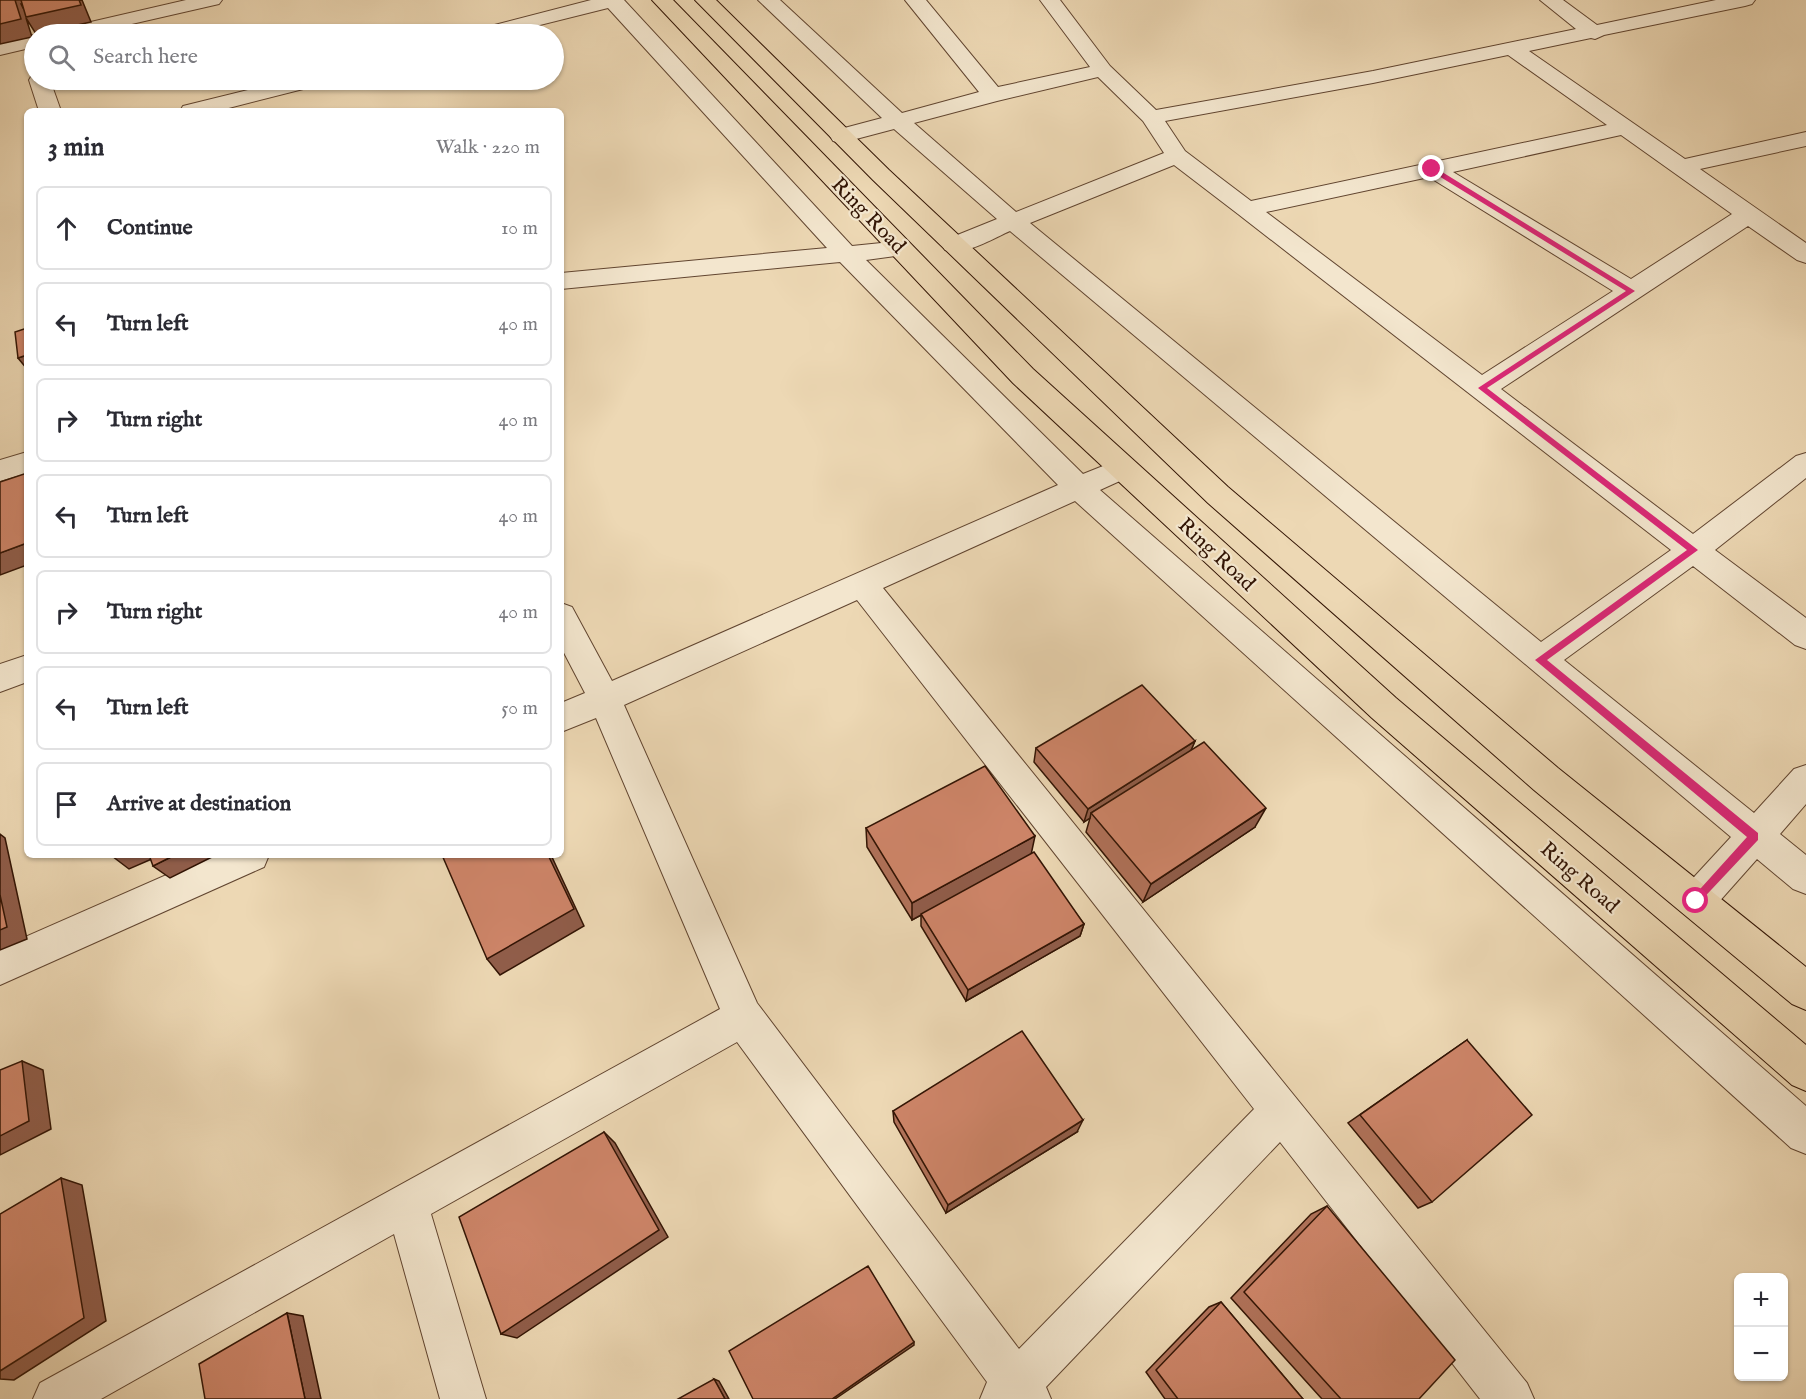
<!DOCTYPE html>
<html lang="en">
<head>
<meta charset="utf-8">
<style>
  :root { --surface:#fff; --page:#f7f7f7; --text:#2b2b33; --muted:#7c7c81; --line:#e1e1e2 }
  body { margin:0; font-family:"IM FELL English",serif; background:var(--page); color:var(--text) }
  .controls { position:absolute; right:18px; bottom:18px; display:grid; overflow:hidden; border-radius:9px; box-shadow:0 2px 4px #0004 }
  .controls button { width:54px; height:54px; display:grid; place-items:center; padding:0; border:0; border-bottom:2px solid var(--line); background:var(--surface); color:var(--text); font:30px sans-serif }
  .stop { position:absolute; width:18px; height:18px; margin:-14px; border:4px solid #db2777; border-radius:50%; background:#fff }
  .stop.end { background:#db2777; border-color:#fff; box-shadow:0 2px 6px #0008 }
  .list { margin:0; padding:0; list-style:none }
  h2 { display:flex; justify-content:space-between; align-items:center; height:78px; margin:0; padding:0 24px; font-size:26px }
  h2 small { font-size:20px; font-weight:400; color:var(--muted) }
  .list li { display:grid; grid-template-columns:39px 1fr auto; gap:18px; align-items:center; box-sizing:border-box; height:84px; margin:0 12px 12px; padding:0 12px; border:2px solid var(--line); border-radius:9px }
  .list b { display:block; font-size:22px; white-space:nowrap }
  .list em { font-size:20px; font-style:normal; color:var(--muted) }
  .icon { flex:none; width:33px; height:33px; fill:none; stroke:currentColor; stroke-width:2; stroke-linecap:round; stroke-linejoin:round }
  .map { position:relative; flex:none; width:1806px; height:1399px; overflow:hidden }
  .search { position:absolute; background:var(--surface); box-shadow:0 2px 4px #0004; left:24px; top:24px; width:540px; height:66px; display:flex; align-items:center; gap:15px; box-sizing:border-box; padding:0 21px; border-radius:33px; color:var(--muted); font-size:22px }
  .panel { position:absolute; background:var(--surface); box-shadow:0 2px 4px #0004; left:24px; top:108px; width:540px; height:750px; border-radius:9px }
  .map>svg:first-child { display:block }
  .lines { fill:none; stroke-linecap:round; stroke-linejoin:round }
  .street-casing { stroke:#614530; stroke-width:2 }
  .highway-casing { stroke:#321404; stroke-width:2 }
  .street { fill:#f3e6ce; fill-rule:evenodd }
  .highway { fill:#edd8b4; fill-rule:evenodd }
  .wall { fill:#b1725a; stroke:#321404; stroke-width:1.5 }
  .shaded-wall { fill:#905d4a; stroke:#321404; stroke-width:1.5 }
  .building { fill:#ce8569; stroke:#321404; stroke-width:1.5 }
  .route { fill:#db2777 }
  .labels { text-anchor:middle; stroke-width:4.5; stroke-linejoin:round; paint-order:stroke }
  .street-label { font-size:21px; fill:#321404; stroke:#f3e6ce }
</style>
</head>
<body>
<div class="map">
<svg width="1806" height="1399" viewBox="0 0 1806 1399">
  <rect width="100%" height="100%" fill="#edd8b4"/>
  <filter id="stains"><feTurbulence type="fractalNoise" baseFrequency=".00333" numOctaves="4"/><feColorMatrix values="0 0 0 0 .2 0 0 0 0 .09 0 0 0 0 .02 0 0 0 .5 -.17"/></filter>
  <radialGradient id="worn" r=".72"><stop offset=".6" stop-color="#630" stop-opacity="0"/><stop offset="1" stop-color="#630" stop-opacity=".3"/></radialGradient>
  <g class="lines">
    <defs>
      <g id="street">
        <path d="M186,0H222L219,4L88,34H53L56,30Z"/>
        <path d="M591,0H624L852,246L901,241L910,244L913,249L910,254L866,260L1083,474L1123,458L1133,461L1137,468L1133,475L1100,490L1806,1106V1154L1791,1148L1075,501L883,588L1527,1383L1534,1399H1480L1280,1142L1046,1387L1051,1399H980L987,1382L737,1042L431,1214L486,1399H440L394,1234L101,1399H33L40,1383L720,1009L596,718L561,732V703L585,693L561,647V603L572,607L612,681L1058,485L840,262L561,289V273L827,248L608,8L504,34H472L475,30ZM857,600L1254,1109L1019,1349L757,1003L624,705Z"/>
        <path d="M758,0H780L902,113L979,92L905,0H926L998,87L1090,67L1040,0H1060L1110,66L1156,110L1373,71L1576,29L1540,0H1563L1597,25L1716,0H1755L1752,4L1745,6L1604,35L1595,39L1591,38L1529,51L1685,159L1806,132V146L1700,169L1806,243V263L1797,260L1748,226L1501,389L1693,534L1796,456L1806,453V478L1715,550L1806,618V649L1795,645L1693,566L1564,660L1754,813L1794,769L1806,765V804L1780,834L1806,855V894L1793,889L1757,859L1709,913L1696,918L1683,913L1678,901L1683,889L1731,837L1010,231C992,239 965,256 945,250L942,245L945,240L997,219L894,129L841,143L833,141L830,136L833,131L882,118ZM1508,55L1607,125L1251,201L1185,151L1165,121L1373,83ZM1098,77L1143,121L1164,153L1016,212L914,123L997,101ZM1621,135L1732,214L1631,279L1453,172ZM1174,165L1238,214L1671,550L1541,642L1030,223ZM1429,177L1613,291L1482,375L1266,212Z"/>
        <path d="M34,35V47L0,55V43Z"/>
        <path d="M32,75H34V80H50L61,111H39L29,80Z"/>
        <path d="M288,80H322L319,85L217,111H180L183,106Z"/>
        <path d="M27,452V473L0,481V460Z"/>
        <path d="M27,655V682L0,692V664Z"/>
        <path d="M212,855H269L264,867L0,985V948Z"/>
      </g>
      <g id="highway">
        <path d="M652,0H673L1033,369L1396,698L1806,1045V1091L1792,1085L1372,718L1013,383Z"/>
        <path d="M695,0H716L889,170L1228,487L1558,768L1806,967V1010L1792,1004L1534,790L1208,503L873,180Z"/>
      </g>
    </defs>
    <use href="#street" class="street-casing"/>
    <use href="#highway" class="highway-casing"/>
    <use href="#street" class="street"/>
    <use href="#highway" class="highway"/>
  </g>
  <g class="wall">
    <path d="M1195,741L1191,750L1255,827L1143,902L1086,832L1090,818L1084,822L1034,762L1036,748Z"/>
    <path d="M866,828L1031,854L1084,924L1080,936L966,1001L921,926V915L912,920L867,847Z"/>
    <path d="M1467,1040L1432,1202L1418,1208L1348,1123Z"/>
    <path d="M893,1111L1077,1132L946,1213L894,1122Z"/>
    <path d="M1327,1206L1419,1399H1322L1231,1298L1311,1214Z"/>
    <path d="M1221,1302L1303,1399H1165L1146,1372L1209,1307Z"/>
  </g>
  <g class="shaded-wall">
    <path d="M0,0H23L24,4H21L23,8L82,0L91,22L36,34L26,18L32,37L0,44Z"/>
    <path d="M27,355V369L18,358Z"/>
    <path d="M27,543V565L0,575V553Z"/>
    <path d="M1195,741L1189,755L1091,813L1090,818L1084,822L1088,809Z"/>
    <path d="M1266,808L1255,827L1143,902L1151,884Z"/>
    <path d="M0,834L5,838L27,939L0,950Z"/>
    <path d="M1035,836L1031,855L912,920V903Z"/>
    <path d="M115,855H161L129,869L112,856Z"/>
    <path d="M175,855H216L170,878L153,866Z"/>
    <path d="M548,855H551L584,926L500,975L487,959Z"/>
    <path d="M1084,924L1080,936L966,1001L968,990Z"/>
    <path d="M22,1061L43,1070L51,1129L0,1155V1136Z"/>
    <path d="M1083,1120L1077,1132L946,1213L948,1205Z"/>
    <path d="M604,1132L615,1143L668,1237L517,1338L501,1334Z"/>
    <path d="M61,1178L82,1185L106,1321L14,1380L0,1379V1371Z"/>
    <path d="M287,1313L303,1316L321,1399H305Z"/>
    <path d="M914,1342V1345L835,1399H832Z"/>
    <path d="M714,1379L719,1381L729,1399H725Z"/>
  </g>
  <g class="building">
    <path d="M0,0H15L21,19L0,24Z"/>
    <path d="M21,0H79L81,5L26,17Z"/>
    <path d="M27,328V355L18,358L15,332Z"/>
    <path d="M27,473V543L0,553V482Z"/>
    <path d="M1142,685L1195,741L1088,809L1036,748Z"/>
    <path d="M1204,742L1266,808L1151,884L1091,813Z"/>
    <path d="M985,766L1035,836L912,903L866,828Z"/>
    <path d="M1034,852L1084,924L968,990L921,914Z"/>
    <path d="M149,855H175L153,866Z"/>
    <path d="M442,855H548L574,909L487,959Z"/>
    <path d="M0,895L7,927L0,930Z"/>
    <path d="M1022,1031L1083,1120L948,1205L893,1111Z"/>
    <path d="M1467,1040L1532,1115L1432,1202L1360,1115Z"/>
    <path d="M22,1061L29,1121L0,1136V1070Z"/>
    <path d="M604,1132L659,1230L501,1334L459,1217Z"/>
    <path d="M61,1178L84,1318L0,1371V1214Z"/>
    <path d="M1327,1206L1455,1360L1419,1399H1341L1244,1292Z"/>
    <path d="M868,1266L914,1342L832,1399H753L729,1351Z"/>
    <path d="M1221,1302L1303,1399H1178L1156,1370Z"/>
    <path d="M287,1313L305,1399H205L199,1364Z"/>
    <path d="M714,1379L725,1399H678Z"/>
  </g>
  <path class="route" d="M1429,167H1434L1635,291L1487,388L1698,550L1547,660L1758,833V840L1696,906L1691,901L1692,898L1747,837L1535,660L1687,550L1478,388L1626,291L1429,170Z"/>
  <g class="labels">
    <g class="street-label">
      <text transform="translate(869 215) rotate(46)" y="7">Ring Road</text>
      <text transform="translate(1217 554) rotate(43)" y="7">Ring Road</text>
      <text transform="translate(1580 877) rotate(41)" y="7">Ring Road</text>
    </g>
  </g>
  <rect width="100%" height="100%" filter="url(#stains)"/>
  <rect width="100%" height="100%" fill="url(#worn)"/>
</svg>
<div class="controls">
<button>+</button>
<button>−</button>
</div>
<div class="stop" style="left:1696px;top:901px"></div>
<div class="stop end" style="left:1432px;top:169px"></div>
<div class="search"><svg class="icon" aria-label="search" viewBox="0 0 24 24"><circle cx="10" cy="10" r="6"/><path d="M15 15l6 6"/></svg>Search here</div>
<section class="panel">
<h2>3 min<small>Walk · 220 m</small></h2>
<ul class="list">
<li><svg class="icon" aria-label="ahead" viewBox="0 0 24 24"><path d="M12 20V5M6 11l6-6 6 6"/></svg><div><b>Continue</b></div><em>10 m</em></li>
<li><svg class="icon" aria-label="left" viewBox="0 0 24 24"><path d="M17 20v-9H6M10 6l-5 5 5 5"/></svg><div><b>Turn left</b></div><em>40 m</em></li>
<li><svg class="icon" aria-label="right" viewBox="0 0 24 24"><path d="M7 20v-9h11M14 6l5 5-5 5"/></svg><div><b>Turn right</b></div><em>40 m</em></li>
<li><svg class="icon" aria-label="left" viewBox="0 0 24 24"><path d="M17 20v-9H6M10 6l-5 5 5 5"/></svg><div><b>Turn left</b></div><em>40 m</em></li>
<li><svg class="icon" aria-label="right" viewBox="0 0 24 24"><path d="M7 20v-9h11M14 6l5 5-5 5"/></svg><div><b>Turn right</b></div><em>40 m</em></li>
<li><svg class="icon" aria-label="left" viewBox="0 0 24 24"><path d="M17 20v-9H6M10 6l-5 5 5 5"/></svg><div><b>Turn left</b></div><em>50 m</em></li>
<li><svg class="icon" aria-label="arrive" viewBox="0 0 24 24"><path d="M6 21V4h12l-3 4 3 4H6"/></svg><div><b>Arrive at destination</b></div></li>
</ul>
</section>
</div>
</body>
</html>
